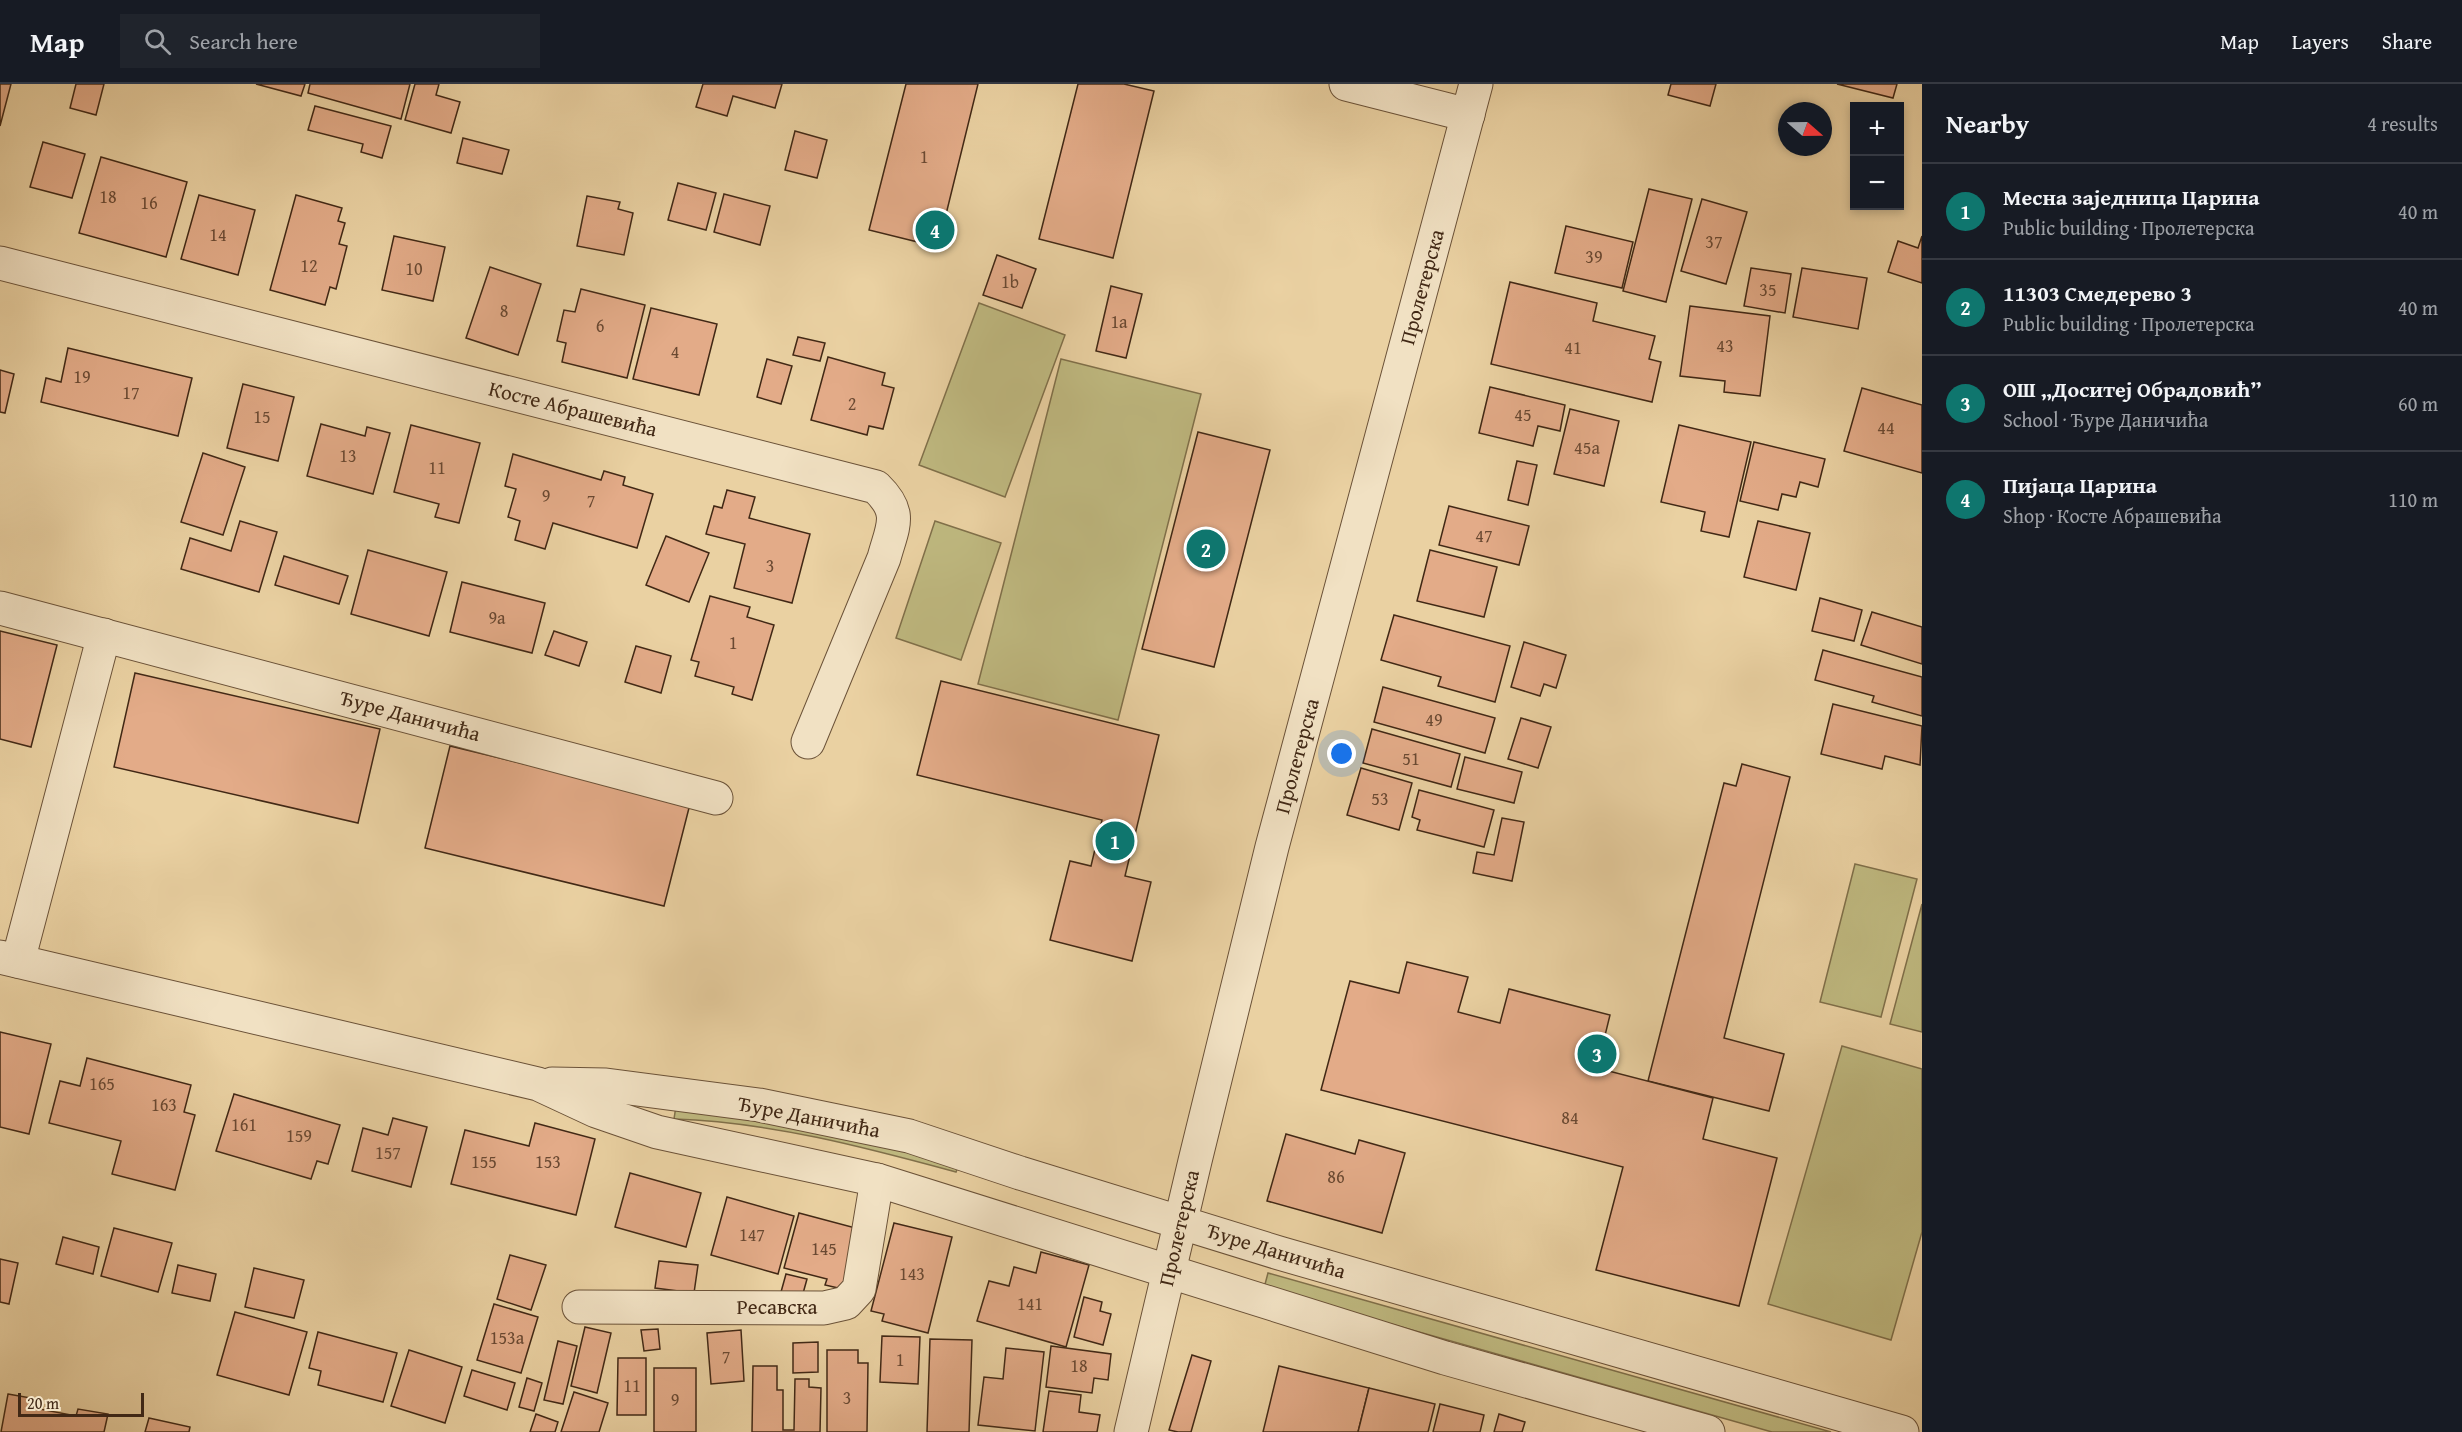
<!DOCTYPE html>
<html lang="en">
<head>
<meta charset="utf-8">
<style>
  :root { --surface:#171b24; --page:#20242c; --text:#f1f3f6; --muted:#9ea1a6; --line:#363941; --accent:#0f766e }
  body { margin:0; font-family:"Gentium Book Plus",serif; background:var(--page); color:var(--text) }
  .controls { position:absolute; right:18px; top:18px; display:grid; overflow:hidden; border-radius:0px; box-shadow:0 3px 9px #0003 }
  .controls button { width:54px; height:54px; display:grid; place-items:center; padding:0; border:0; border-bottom:2px solid var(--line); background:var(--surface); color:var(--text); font:30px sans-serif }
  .compass { position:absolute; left:1778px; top:18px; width:54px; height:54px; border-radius:50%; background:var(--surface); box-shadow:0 3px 9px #0003; rotate:110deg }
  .scale { position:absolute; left:18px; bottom:15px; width:126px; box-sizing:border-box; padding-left:6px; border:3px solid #412815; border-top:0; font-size:16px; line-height:21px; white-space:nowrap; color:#412815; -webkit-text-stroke:4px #f1e1c3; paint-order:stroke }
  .you { position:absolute; left:1342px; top:670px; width:21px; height:21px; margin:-15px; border:4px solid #fff; border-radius:50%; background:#1a73e8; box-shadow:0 0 0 9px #1a73e833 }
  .badge { display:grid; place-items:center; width:39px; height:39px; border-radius:50%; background:var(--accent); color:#fff; font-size:20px; font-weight:700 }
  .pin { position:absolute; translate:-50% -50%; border:3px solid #fff; box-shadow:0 2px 6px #0006 }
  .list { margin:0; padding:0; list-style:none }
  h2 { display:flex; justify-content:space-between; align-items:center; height:78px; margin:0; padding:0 24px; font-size:26px }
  h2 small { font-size:20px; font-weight:400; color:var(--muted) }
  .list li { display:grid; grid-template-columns:39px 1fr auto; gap:18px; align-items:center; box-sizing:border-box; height:96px; padding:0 24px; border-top:2px solid var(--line) }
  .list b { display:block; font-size:22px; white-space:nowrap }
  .list p { margin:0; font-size:20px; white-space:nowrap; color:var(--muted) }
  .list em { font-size:20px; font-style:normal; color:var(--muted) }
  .icon { flex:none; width:33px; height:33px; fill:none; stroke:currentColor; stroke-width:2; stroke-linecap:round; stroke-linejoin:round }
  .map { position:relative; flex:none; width:1922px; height:1348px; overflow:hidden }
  header { display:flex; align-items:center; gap:36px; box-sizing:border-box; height:84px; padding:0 30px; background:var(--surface); border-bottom:2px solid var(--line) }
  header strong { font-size:28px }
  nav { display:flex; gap:33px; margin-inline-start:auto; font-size:21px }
  .search { width:420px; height:54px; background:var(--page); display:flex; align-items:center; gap:15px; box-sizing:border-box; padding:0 21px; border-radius:0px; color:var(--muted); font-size:22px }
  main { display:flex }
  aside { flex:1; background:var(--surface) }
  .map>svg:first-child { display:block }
  .green { fill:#bfb980; stroke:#80704a; stroke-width:1.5 }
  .building { fill:#e3ab88; stroke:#412815; stroke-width:1.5 }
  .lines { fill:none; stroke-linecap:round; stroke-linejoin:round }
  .minor-casing { stroke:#6b5238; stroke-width:35 }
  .minor { stroke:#f1e1c3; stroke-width:33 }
  .labels { text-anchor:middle; stroke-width:5; stroke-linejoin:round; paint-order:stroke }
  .number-label { font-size:18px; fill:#6a4932 }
  .street-label { font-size:21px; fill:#412815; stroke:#f1e1c3 }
</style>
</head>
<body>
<header>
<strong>Map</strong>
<div class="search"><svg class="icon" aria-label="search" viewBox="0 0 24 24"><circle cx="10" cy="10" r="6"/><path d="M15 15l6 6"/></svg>Search here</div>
<nav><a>Map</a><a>Layers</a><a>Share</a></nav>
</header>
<main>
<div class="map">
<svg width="1922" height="1348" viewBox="0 0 1922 1348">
  <rect width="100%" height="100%" fill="#ead1a2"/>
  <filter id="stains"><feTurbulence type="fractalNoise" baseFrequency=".00333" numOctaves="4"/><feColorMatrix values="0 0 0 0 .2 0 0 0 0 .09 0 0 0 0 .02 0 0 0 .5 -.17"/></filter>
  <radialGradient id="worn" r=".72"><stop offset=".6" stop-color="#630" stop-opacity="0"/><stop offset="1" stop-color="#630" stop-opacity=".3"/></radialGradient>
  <g class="green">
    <path d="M979,219L1065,251L1005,413L919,381Z"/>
    <path d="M1061,275L1201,310L1118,636L978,600Z"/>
    <path d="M935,437L1001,459L961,576L896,554Z"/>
    <path d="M1855,780L1917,795L1881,933L1820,918Z"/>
    <path d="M1922,820V948L1890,940Z"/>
    <path d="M1842,962L1922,985V1148L1891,1256L1768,1220Z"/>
    <path d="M676,1022H709L959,1080L956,1088C864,1063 770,1038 674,1035Z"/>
    <path d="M1268,1189L1831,1348H1772L1264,1204Z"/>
  </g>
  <g class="building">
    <path d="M0,0H11L0,42Z"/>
    <path d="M76,0H104L96,31L70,24Z"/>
    <path d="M256,0H305L301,12Z"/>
    <path d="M310,0H410L401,35L308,9Z"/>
    <path d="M415,0H439L436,11L460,18L451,49L405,36Z"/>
    <path d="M703,0H782L775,24L733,12L727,32L696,23Z"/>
    <path d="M906,0H978L938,163L869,146Z"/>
    <path d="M1078,0H1124L1154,7L1113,174L1039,155Z"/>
    <path d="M1671,0H1716L1710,22L1668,11Z"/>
    <path d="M1837,0H1897L1893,14Z"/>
    <path d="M315,22L391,42L382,74L361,68L363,60L308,46Z"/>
    <path d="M795,47L827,56L817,94L785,86Z"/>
    <path d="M463,54L509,66L502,90L457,79Z"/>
    <path d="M43,58L85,70L72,114L30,103Z"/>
    <path d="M101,73L187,98L166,173L79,149Z"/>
    <path d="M678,99L716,109L706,146L668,136Z"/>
    <path d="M1649,105L1692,115L1666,218L1623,207Z"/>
    <path d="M724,110L770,122L760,161L714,148Z"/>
    <path d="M199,111L255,126L238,191L181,175Z"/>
    <path d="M296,111L342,124L338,137L345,139L339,160L347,162L336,205L330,203L325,221L270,206Z"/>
    <path d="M587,112L620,118L618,125L633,129L624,171L577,162Z"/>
    <path d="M1702,115L1747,128L1726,200L1681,187Z"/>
    <path d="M1566,142L1633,158L1622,204L1555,189Z"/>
    <path d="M394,152L445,163L433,217L382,206Z"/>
    <path d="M1922,152V199L1888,188L1898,157L1918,164Z"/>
    <path d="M997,171L1036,185L1022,224L983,211Z"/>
    <path d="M490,183L541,200L518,271L466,254Z"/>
    <path d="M1751,184L1791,190L1785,229L1744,222Z"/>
    <path d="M1802,184L1867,194L1858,245L1793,233Z"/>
    <path d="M1510,198L1597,219L1593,237L1655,252L1649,275L1661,278L1652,318L1491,280Z"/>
    <path d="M1111,202L1142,210L1126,274L1096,267Z"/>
    <path d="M581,205L645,221L627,294L562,278L566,259L557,257L564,226L575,228Z"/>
    <path d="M1690,222L1770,232L1760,312L1724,308L1725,297L1680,292Z"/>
    <path d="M651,224L717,240L699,311L633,295Z"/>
    <path d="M798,253L825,259L820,277L793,271Z"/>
    <path d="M68,264L192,294L178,352L41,318L46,294L61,298Z"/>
    <path d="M828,273L885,289L882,301L894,304L883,345L869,342L867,351L811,336Z"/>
    <path d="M767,275L792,282L781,320L757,313Z"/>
    <path d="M0,286L14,290L5,329L0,328Z"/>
    <path d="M243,300L294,313L278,377L227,364Z"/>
    <path d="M1490,303L1565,321L1560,347L1538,342L1533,362L1479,349Z"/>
    <path d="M1862,304L1922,321V389L1844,367Z"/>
    <path d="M1570,325L1619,337L1604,402L1554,390Z"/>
    <path d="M321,340L365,352L367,343L390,349L373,410L307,392Z"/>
    <path d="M411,341L480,359L459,439L435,433L439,420L394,408Z"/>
    <path d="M1679,341L1751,358L1729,453L1701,447L1705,428L1661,418Z"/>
    <path d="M1198,348L1270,366L1214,583L1142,565Z"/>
    <path d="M1754,358L1825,375L1818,403L1800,398L1796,413L1782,410L1778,426L1740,417Z"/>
    <path d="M203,369L245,383L223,451L181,438Z"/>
    <path d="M513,370L601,396L604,387L625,393L623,401L653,410L637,464L553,439L545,465L515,456L520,437L508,433L516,405L505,402Z"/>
    <path d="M1517,377L1537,381L1528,421L1508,416Z"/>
    <path d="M727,406L755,413L749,434L810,450L792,519L734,504L745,460L706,450L714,422L722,424Z"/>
    <path d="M1449,422L1529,442L1519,481L1439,461Z"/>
    <path d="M240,437L277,448L259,508L181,485L190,454L231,467Z"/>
    <path d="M1758,437L1810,449L1796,506L1744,493Z"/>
    <path d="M666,452L709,469L689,518L646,501Z"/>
    <path d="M368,466L447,488L429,552L351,530Z"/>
    <path d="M1430,466L1497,483L1484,533L1417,517Z"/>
    <path d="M284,472L348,492L339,520L275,501Z"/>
    <path d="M462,498L545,519L532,569L450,548Z"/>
    <path d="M710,512L750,523L747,533L774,541L752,616L732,610L734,603L695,592L699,578L691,576Z"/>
    <path d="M1820,514L1862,526L1854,557L1812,547Z"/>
    <path d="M1872,528L1922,543V580L1861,561Z"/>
    <path d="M1394,531L1510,562L1495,618L1438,602L1441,593L1381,576Z"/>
    <path d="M0,547L57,561L31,663L0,655Z"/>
    <path d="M554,547L587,558L579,582L545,571Z"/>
    <path d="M1524,558L1566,571L1556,604L1544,600L1540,612L1511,603Z"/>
    <path d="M636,562L671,572L661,609L625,598Z"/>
    <path d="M1823,566L1922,593V632L1872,618L1874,612L1815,596Z"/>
    <path d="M135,589L380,645L358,739L114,683Z"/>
    <path d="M941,597L1159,651L1125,792L1151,798L1132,877L1050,856L1070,777L1091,782L1102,736L917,691Z"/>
    <path d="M1383,603L1495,634L1485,669L1374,638Z"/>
    <path d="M1833,620L1922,642L1920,681L1885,672L1882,685L1821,670Z"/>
    <path d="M1521,634L1551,643L1538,684L1508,675Z"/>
    <path d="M1372,645L1460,670L1451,703L1363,679Z"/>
    <path d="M450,662L690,720L664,822L425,764Z"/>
    <path d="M1465,673L1522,688L1514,719L1457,705Z"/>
    <path d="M1742,680L1790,693L1724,954L1784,970L1769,1027L1648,997L1724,699L1736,702Z"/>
    <path d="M1361,684L1412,699L1399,746L1347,731Z"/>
    <path d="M1419,706L1494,726L1484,763L1417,746L1420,736L1412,733Z"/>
    <path d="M1502,734L1524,738L1512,797L1473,789L1477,768L1494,771Z"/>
    <path d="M1407,878L1468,893L1458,928L1500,939L1509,905L1610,931L1597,984L1713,1014L1703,1055L1777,1074L1739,1222L1596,1186L1623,1083L1321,1006L1350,897L1399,909Z"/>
    <path d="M0,948L51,960L29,1050L0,1043Z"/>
    <path d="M87,974L191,1001L184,1028L195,1031L175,1106L112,1090L121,1057L49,1039L60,997L80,1002Z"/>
    <path d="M234,1010L340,1041L328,1080L317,1077L311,1095L216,1067Z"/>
    <path d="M393,1034L427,1043L411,1103L352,1087L363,1044L388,1051Z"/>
    <path d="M535,1039L595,1055L576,1131L451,1100L465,1046L529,1062Z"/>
    <path d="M1286,1050L1355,1070L1359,1056L1405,1069L1382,1149L1267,1117Z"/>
    <path d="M630,1089L701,1109L686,1163L615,1143Z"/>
    <path d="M727,1113L794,1132L778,1190L711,1171Z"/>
    <path d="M799,1129L863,1146L847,1206L825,1201L827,1195L784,1184Z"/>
    <path d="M894,1139L952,1153L928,1249L882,1237L884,1230L871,1227Z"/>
    <path d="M114,1144L172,1159L158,1208L101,1192Z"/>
    <path d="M63,1153L99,1163L93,1190L56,1180Z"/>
    <path d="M1041,1168L1089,1181L1066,1263L977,1237L989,1197L1009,1202L1014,1183L1036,1189Z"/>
    <path d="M510,1171L546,1181L531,1226L497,1215Z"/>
    <path d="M0,1175L18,1179L9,1220L0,1218Z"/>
    <path d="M659,1177L698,1181L694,1209L655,1204Z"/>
    <path d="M178,1181L216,1190L210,1217L172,1209Z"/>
    <path d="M254,1184L304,1196L294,1234L245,1223Z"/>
    <path d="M786,1190L807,1195L802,1213L781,1208Z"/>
    <path d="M1084,1213L1102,1218L1100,1227L1111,1230L1103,1261L1074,1253Z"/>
    <path d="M494,1220L538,1233L521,1289L477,1276Z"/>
    <path d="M235,1228L307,1248L289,1311L217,1291Z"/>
    <path d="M585,1243L611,1249L597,1309L571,1302Z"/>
    <path d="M658,1245L660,1265L644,1267L641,1246Z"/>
    <path d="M741,1246L744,1297L711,1300L707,1249Z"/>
    <path d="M318,1248L397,1269L383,1318L318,1301L321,1287L309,1284Z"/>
    <path d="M882,1252L920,1253L918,1300L880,1298Z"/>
    <path d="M930,1255L972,1256L969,1348H927Z"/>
    <path d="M558,1257L577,1262L563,1320L544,1316Z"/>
    <path d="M818,1258V1288L793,1289V1259Z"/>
    <path d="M1051,1262L1111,1270L1108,1296L1094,1294L1092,1309L1046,1303Z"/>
    <path d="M1006,1264L1044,1268L1035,1347L978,1341L984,1293L1003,1295Z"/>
    <path d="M409,1266L462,1283L445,1339L391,1322Z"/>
    <path d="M827,1266H858V1279H868L867,1348H827Z"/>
    <path d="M1192,1271L1211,1277L1191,1348H1178L1169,1346Z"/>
    <path d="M618,1274H646V1331H617Z"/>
    <path d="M753,1282H777V1306H783V1346H794L795,1295H809V1303L821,1304L820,1348H752Z"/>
    <path d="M1279,1282L1369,1304L1358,1348H1263Z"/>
    <rect x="654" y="1284" width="42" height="64"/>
    <path d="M472,1286L515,1299L507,1326L464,1312Z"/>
    <path d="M527,1294L542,1299L534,1327L519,1323Z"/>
    <path d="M1369,1304L1435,1320L1428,1348H1358Z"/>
    <path d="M1049,1307L1081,1311L1079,1328L1100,1331L1097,1348H1043Z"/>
    <path d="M574,1308L608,1319L599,1348H561Z"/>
    <path d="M8,1310L31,1314L29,1323L76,1332L78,1325L108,1330L104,1348H1Z"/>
    <path d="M1440,1320L1484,1331L1480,1348H1433Z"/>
    <path d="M536,1330L558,1338L555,1348H530Z"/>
    <path d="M1499,1330L1525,1338L1522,1348H1494Z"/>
    <path d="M149,1334L190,1343L189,1348H145Z"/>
  </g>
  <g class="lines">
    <defs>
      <g id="minor">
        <path d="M1346,0L1468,31"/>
        <path d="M0,179L876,403C903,429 893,441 884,474L808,658"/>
        <path d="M0,524L716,714"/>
        <path d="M0,873L538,1000L596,1027L657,1048L877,1096L1445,1274L1708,1348"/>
        <path d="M18,877L104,551"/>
        <path d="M552,1000L606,1001L759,1021L909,1052L1020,1089L1279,1169L1902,1348"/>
        <path d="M579,1223L824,1224L846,1219L859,1205L877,1096"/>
        <path d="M1131,1348L1195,1077L1272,763L1476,0"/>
      </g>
    </defs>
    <use href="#minor" class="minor-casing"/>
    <use href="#minor" class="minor"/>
  </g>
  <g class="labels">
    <g class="number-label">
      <text x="924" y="79">1</text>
      <text x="108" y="119">18</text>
      <text x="149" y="125">16</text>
      <text x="218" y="157">14</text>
      <text x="1714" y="164">37</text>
      <text x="1594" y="179">39</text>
      <text x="309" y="188">12</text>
      <text x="414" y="191">10</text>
      <text x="1010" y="204">1b</text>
      <text x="1768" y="212">35</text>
      <text x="504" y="233">8</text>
      <text x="1119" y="244">1a</text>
      <text x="600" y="248">6</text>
      <text x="1725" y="268">43</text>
      <text x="1573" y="270">41</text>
      <text x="675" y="274">4</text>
      <text x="82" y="299">19</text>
      <text x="131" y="315">17</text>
      <text x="852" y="326">2</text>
      <text x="1523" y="337">45</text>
      <text x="262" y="339">15</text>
      <text x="1886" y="350">44</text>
      <text x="1587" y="370">45a</text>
      <text x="348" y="378">13</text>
      <text x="437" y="390">11</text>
      <text x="546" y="418">9</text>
      <text x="591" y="423">7</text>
      <text x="1484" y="458">47</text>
      <text x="770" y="488">3</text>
      <text x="497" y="540">9a</text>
      <text x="733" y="565">1</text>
      <text x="1434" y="642">49</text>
      <text x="1411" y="681">51</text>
      <text x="1380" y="721">53</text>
      <text x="102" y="1006">165</text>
      <text x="164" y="1027">163</text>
      <text x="1570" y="1040">84</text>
      <text x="244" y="1047">161</text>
      <text x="299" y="1058">159</text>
      <text x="388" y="1075">157</text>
      <text x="484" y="1084">155</text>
      <text x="548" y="1084">153</text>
      <text x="1336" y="1099">86</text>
      <text x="752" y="1157">147</text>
      <text x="824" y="1171">145</text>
      <text x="912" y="1196">143</text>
      <text x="1030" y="1226">141</text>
      <text x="507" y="1260">153a</text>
      <text x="726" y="1279">7</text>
      <text x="900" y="1282">1</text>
      <text x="1079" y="1288">18</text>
      <text x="632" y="1308">11</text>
      <text x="847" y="1320">3</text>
      <text x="675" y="1322">9</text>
    </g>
    <g class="street-label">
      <text transform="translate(1422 203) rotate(-75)" y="7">Пролетерска</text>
      <text transform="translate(573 325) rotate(14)" y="7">Косте Абрашевића</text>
      <text transform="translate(410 632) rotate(15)" y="7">Ђуре Даничића</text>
      <text transform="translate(1297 672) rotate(-75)" y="7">Пролетерска</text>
      <text transform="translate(809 1033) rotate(11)" y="7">Ђуре Даничића</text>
      <text transform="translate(1179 1144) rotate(-77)" y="7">Пролетерска</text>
      <text transform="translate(1276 1167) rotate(17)" y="7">Ђуре Даничића</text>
      <text x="777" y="1230">Ресавска</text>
    </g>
  </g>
  <rect width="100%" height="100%" filter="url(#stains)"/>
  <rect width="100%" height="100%" fill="url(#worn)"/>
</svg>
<div class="controls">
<button>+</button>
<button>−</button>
</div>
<svg class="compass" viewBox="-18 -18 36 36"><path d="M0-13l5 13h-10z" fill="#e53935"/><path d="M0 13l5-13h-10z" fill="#9ea1a6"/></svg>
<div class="scale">20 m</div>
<div class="you"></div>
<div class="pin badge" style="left:1115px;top:757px">1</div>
<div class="pin badge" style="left:1206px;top:465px">2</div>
<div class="pin badge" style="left:1597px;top:970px">3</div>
<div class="pin badge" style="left:935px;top:146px">4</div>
</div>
<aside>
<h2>Nearby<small>4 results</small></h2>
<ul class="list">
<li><span class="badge">1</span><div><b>Месна заједница Царина</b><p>Public building · Пролетерска</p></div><em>40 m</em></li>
<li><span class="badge">2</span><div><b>11303 Смедерево 3</b><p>Public building · Пролетерска</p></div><em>40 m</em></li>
<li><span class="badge">3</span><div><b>ОШ „Доситеј Обрадовић”</b><p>School · Ђуре Даничића</p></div><em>60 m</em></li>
<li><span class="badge">4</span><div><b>Пијаца Царина</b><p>Shop · Косте Абрашевића</p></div><em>110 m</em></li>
</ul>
</aside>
</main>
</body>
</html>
